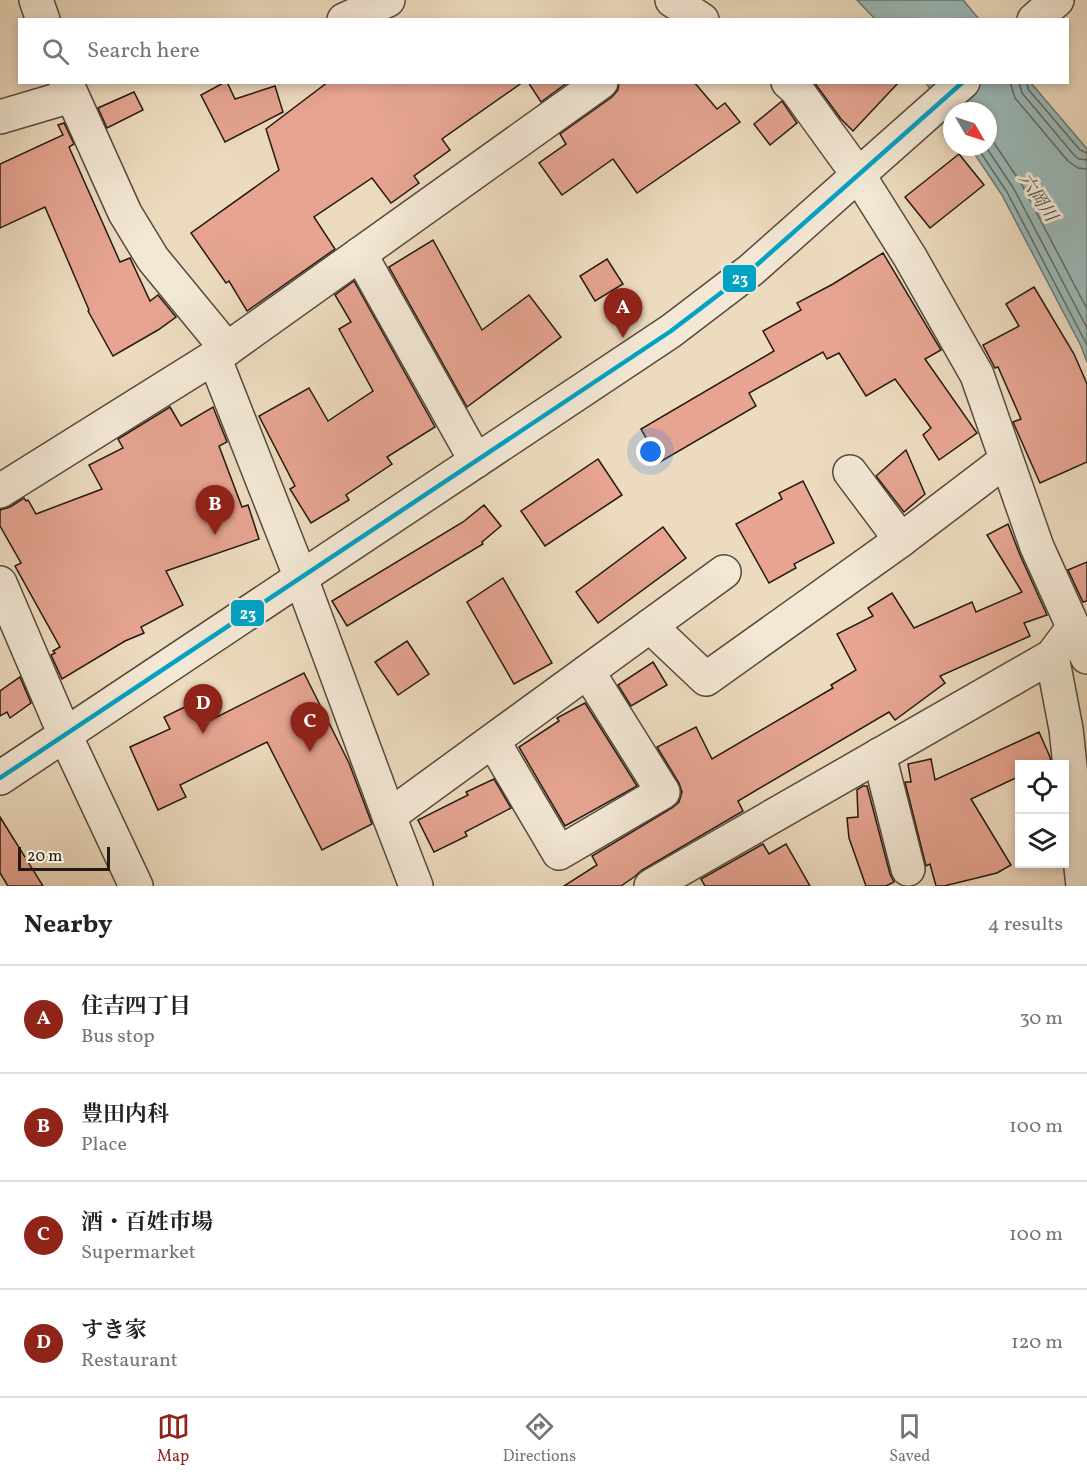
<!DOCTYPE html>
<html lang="en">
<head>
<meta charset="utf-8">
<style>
  :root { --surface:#fff; --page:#f6f6f6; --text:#222; --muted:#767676; --line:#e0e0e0; --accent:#8f2418 }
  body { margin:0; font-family:Vollkorn,"Noto Serif JP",serif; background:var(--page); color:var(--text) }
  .controls { position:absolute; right:18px; bottom:18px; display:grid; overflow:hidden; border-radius:0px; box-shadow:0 3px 9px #0003 }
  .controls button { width:54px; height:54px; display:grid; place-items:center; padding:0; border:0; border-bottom:2px solid var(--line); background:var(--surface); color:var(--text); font:30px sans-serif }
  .compass { position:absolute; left:943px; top:102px; width:54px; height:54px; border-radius:50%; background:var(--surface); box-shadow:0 3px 9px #0003; rotate:129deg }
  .scale { position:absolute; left:18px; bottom:15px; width:92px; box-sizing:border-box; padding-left:6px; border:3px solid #241a13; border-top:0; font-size:16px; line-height:21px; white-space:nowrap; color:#241a13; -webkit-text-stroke:4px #f3e8d5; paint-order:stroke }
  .you { position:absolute; left:651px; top:452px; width:21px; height:21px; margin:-15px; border:4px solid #fff; border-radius:50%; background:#1a73e8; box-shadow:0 0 0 9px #1a73e833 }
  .badge { display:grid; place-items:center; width:39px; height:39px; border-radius:50%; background:var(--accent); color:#fff; font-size:20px; font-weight:700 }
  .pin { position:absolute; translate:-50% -50px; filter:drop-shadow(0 2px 3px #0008) }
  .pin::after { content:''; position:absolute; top:32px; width:21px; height:18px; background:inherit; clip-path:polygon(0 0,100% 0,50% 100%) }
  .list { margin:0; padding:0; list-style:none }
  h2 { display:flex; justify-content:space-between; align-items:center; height:78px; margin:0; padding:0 24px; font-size:26px }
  h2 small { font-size:20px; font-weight:400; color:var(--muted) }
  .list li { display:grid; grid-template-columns:39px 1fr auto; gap:18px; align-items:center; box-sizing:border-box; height:108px; padding:0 24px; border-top:2px solid var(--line) }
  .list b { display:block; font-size:22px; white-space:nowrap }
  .list p { margin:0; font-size:20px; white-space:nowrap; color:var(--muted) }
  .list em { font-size:20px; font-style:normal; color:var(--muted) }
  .icon { flex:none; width:33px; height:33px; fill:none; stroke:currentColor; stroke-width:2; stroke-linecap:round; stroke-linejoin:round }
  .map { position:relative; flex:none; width:1087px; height:886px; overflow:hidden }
  .search { position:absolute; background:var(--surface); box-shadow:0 3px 9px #0003; left:18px; right:18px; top:18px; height:66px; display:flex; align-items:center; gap:15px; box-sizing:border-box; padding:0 21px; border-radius:0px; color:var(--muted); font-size:22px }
  .sheet { height:510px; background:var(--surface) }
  nav { display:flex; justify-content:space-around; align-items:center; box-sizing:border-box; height:84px; border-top:2px solid var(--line); background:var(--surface); font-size:16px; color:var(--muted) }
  nav a { display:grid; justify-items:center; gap:3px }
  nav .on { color:var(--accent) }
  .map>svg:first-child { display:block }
  .water { fill:#9ab9b8; stroke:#6b7976; stroke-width:1.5 }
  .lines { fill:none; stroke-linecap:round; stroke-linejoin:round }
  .shore { stroke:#5f6a66; stroke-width:1.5 }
  .building { fill:#e6a491; stroke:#241a13; stroke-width:1.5 }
  .minor-casing { stroke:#564a3e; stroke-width:36 }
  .tertiary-casing { stroke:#564a3e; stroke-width:36 }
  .minor { stroke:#f3e8d5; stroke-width:33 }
  .tertiary { stroke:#f3e8d5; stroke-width:33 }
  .bus-1-casing { stroke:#f3e8d5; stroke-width:9 }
  .bus-1 { stroke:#02a2c5; stroke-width:4.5 }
  .labels { text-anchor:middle; stroke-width:6; stroke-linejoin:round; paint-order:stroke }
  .water-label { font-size:18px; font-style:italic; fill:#4d524d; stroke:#f3e8d5 }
  .line-badge { stroke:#f3e8d5; stroke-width:2 }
  .badge-label { font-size:16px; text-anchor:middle; font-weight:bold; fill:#fff }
</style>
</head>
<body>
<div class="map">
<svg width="1087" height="886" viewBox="0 0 1087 886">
  <rect width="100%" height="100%" fill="#eddbbf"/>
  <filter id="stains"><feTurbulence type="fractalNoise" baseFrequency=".00333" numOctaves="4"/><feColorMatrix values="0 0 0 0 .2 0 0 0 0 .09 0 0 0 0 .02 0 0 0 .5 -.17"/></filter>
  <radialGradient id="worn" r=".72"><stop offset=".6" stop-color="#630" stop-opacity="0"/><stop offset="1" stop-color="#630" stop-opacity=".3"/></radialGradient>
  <g class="water">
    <path d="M857,0H963L979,19H875Z"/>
    <path d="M926,83H1031L1087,149V362L1081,346L1002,195L970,147H988V111H952V121Z"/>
  </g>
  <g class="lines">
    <g class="shore">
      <path d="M1010,82L1015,98L1068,161L1078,168L1087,169"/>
      <path d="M1019,82L1022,93L1074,155L1079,159L1087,160"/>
      <path d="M1027,82L1028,89L1080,150L1087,153"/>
      <path d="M988,134L1021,183L1087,309"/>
      <path d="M977,147L1007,192L1087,345"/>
      <path d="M986,147L1014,189L1087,328"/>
    </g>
  </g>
  <g class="building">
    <path d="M225,82H227L235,99L275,86L283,112L225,142L201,95Z"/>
    <path d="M328,82H523L442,139L450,150L414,176L419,183L391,203L372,178L314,217L335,249L247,311L229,281L226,283L191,233L279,170L266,129Z"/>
    <path d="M528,82H568L541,102Z"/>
    <path d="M619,82H694L717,109L725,103L740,122L637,193L613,159L562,195L539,163L566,144L560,134L612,97L618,90Z"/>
    <path d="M814,82H899L853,131L841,119Z"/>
    <path d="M134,92L143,110L107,128L98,108Z"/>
    <path d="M782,101L797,123L770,145L754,124Z"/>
    <path d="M64,123L74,144L69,147L120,262L130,258L150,301L158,295L176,317L158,330L113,356L88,311L89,310L45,207L0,228V164L63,135L58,125Z"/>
    <path d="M959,154L984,185L930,228L905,197Z"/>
    <path d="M433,240L482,330L529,295L561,337L467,407L389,267Z"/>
    <path d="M883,253L941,350L925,359L977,433L939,460L923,435L931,428L895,379L866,396L839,353L827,359L823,352L749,393L756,406L660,462L641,429L774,351L763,331L801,310L797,303L833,284Z"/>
    <path d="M607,259L623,284L595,301L580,276Z"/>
    <path d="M354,281L435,427L387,457L392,464L346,495L349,500L311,523L290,489L295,486L259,416L309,388L328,421L373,391L339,329L351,322L335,295Z"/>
    <path d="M1034,287L1074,354L1087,384V462L1040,483L1013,422L1021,419L998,367L995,368L983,345L1019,326L1006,304Z"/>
    <path d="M170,407L181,426L213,407L227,442L219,446L242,507L248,505L259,539L166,571L183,605L141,627L144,633L125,641L62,679L51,655L55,653L53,651L60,647L15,566L21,563L0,526V510L10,507L24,498L26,501L28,500L36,514L102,489L89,465L123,448L118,439Z"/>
    <path d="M906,450L925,494L904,512L876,476Z"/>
    <path d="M598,459L622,495L545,546L521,511Z"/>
    <path d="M803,481L834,543L794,564L796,568L769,583L736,524L782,499L779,493Z"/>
    <path d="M484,505L501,526L482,542L483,544L347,626L332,601L463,522Z"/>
    <path d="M1008,524L1020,555L1047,615L1024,623L1030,636L940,676L945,683L895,720L889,712L738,801L743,811L642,870L634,877L621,886H564L597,865L592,856L672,808L679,802L682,792L679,783L657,747L696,727L712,759L833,688L831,685L856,670L837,634L873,616L868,608L892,593L914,628L972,602L976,612L1022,592L987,535Z"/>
    <path d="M663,527L686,558L598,623L576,592Z"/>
    <path d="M1087,562V601L1083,602L1068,570Z"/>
    <path d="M503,578L552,663L514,684L467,602Z"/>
    <path d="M407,641L429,674L398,695L375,662Z"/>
    <path d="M653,662L667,685L631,706L618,685Z"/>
    <path d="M304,673L349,763L372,824L322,850L267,742L180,785L186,797L158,810L130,747L170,729L164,717L199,700L209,721Z"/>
    <path d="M20,677L31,703L10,718L7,712L0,716V691Z"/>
    <path d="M585,703L637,786L565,826L519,747L559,721L557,718Z"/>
    <path d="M1039,732L1050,757L1051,765H1020V776L971,799L1011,865L997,873L944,886H936L930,864L926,866L905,782H911L908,764L931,759L935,780Z"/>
    <path d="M494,779L511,808L465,832L467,836L434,852L418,820L468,795L466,792Z"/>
    <path d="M863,786H867L890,874L894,882L886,886H866L849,838L847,818L858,817L857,790Z"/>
    <path d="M0,817L43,886H8L0,873Z"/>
    <path d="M763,844L769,854L786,844L810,886H705L701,879Z"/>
  </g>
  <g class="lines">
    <defs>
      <g id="minor">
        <path d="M36,0L43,20"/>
        <path d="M672,0L702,20"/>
        <path d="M344,20L388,0"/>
        <path d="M66,82L125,213L153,259L227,349"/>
        <path d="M788,82L796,89L859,176L910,257L977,375L1037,547L1087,657"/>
        <path d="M0,117L71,96"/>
        <path d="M360,254L476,461"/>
        <path d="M214,357L301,578L389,816L416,886"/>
        <path d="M850,472L901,540"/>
        <path d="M0,491L227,349L601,82"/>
        <path d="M0,583L65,735L136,886"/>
        <path d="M650,626L706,679L901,540L1006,460"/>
        <path d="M1052,656L1066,729L1083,886"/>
        <path d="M493,741L559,853L663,792L588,672"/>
        <path d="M879,755L908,869"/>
        <path d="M389,816L724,572"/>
        <path d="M651,886L1052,656L1073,628"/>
      </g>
      <g id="tertiary">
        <path d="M1034,20L1057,0"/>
        <path d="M0,778L671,331L751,270L963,82"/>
      </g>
    </defs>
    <use href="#minor" class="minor-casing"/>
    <use href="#tertiary" class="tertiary-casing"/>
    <use href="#minor" class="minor"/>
    <use href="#tertiary" class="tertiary"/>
    <defs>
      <path id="bus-1" d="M0,778L671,331L751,270L963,82"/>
    </defs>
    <use href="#bus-1" class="bus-1-casing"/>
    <use href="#bus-1" class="bus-1"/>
  </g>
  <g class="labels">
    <g class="water-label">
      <text transform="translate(1038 197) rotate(56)" y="6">六岡川</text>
    </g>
  </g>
  <g class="line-badge">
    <rect x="722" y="264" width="35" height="29" rx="6" fill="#02a2c5"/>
    <rect x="230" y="599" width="35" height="28" rx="6" fill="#02a2c5"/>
  </g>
  <g class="badge-label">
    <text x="740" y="284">23</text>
    <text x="248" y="619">23</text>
  </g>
  <rect width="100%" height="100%" filter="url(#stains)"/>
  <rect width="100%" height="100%" fill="url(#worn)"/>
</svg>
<div class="controls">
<button><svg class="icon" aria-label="locate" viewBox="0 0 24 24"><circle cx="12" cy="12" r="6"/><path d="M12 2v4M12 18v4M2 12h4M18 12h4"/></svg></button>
<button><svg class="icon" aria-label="layers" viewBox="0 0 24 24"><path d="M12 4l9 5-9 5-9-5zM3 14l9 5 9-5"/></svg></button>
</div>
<svg class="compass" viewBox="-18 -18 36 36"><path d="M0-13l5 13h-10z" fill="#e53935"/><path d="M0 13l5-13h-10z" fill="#767676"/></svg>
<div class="scale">20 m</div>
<div class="you"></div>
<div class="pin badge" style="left:623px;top:338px">A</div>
<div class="pin badge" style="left:215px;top:535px">B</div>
<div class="pin badge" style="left:310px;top:752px">C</div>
<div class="pin badge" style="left:203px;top:734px">D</div>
<div class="search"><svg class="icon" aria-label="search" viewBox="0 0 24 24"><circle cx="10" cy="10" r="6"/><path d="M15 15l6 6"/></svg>Search here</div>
</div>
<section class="sheet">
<h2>Nearby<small>4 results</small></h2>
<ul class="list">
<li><span class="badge">A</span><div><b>住吉四丁目</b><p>Bus stop</p></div><em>30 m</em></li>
<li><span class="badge">B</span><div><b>豊田内科</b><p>Place</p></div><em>100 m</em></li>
<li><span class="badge">C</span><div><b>酒・百姓市場</b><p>Supermarket</p></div><em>100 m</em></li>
<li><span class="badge">D</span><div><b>すき家</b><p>Restaurant</p></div><em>120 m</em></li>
</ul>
</section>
<nav>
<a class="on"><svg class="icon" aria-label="map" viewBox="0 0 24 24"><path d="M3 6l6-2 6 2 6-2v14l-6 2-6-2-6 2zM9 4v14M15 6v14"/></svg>Map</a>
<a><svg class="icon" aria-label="directions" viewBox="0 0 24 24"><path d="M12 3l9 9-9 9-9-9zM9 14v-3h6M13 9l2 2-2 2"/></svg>Directions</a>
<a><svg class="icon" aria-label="saved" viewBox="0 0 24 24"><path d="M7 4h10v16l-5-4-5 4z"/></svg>Saved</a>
</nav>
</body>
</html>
